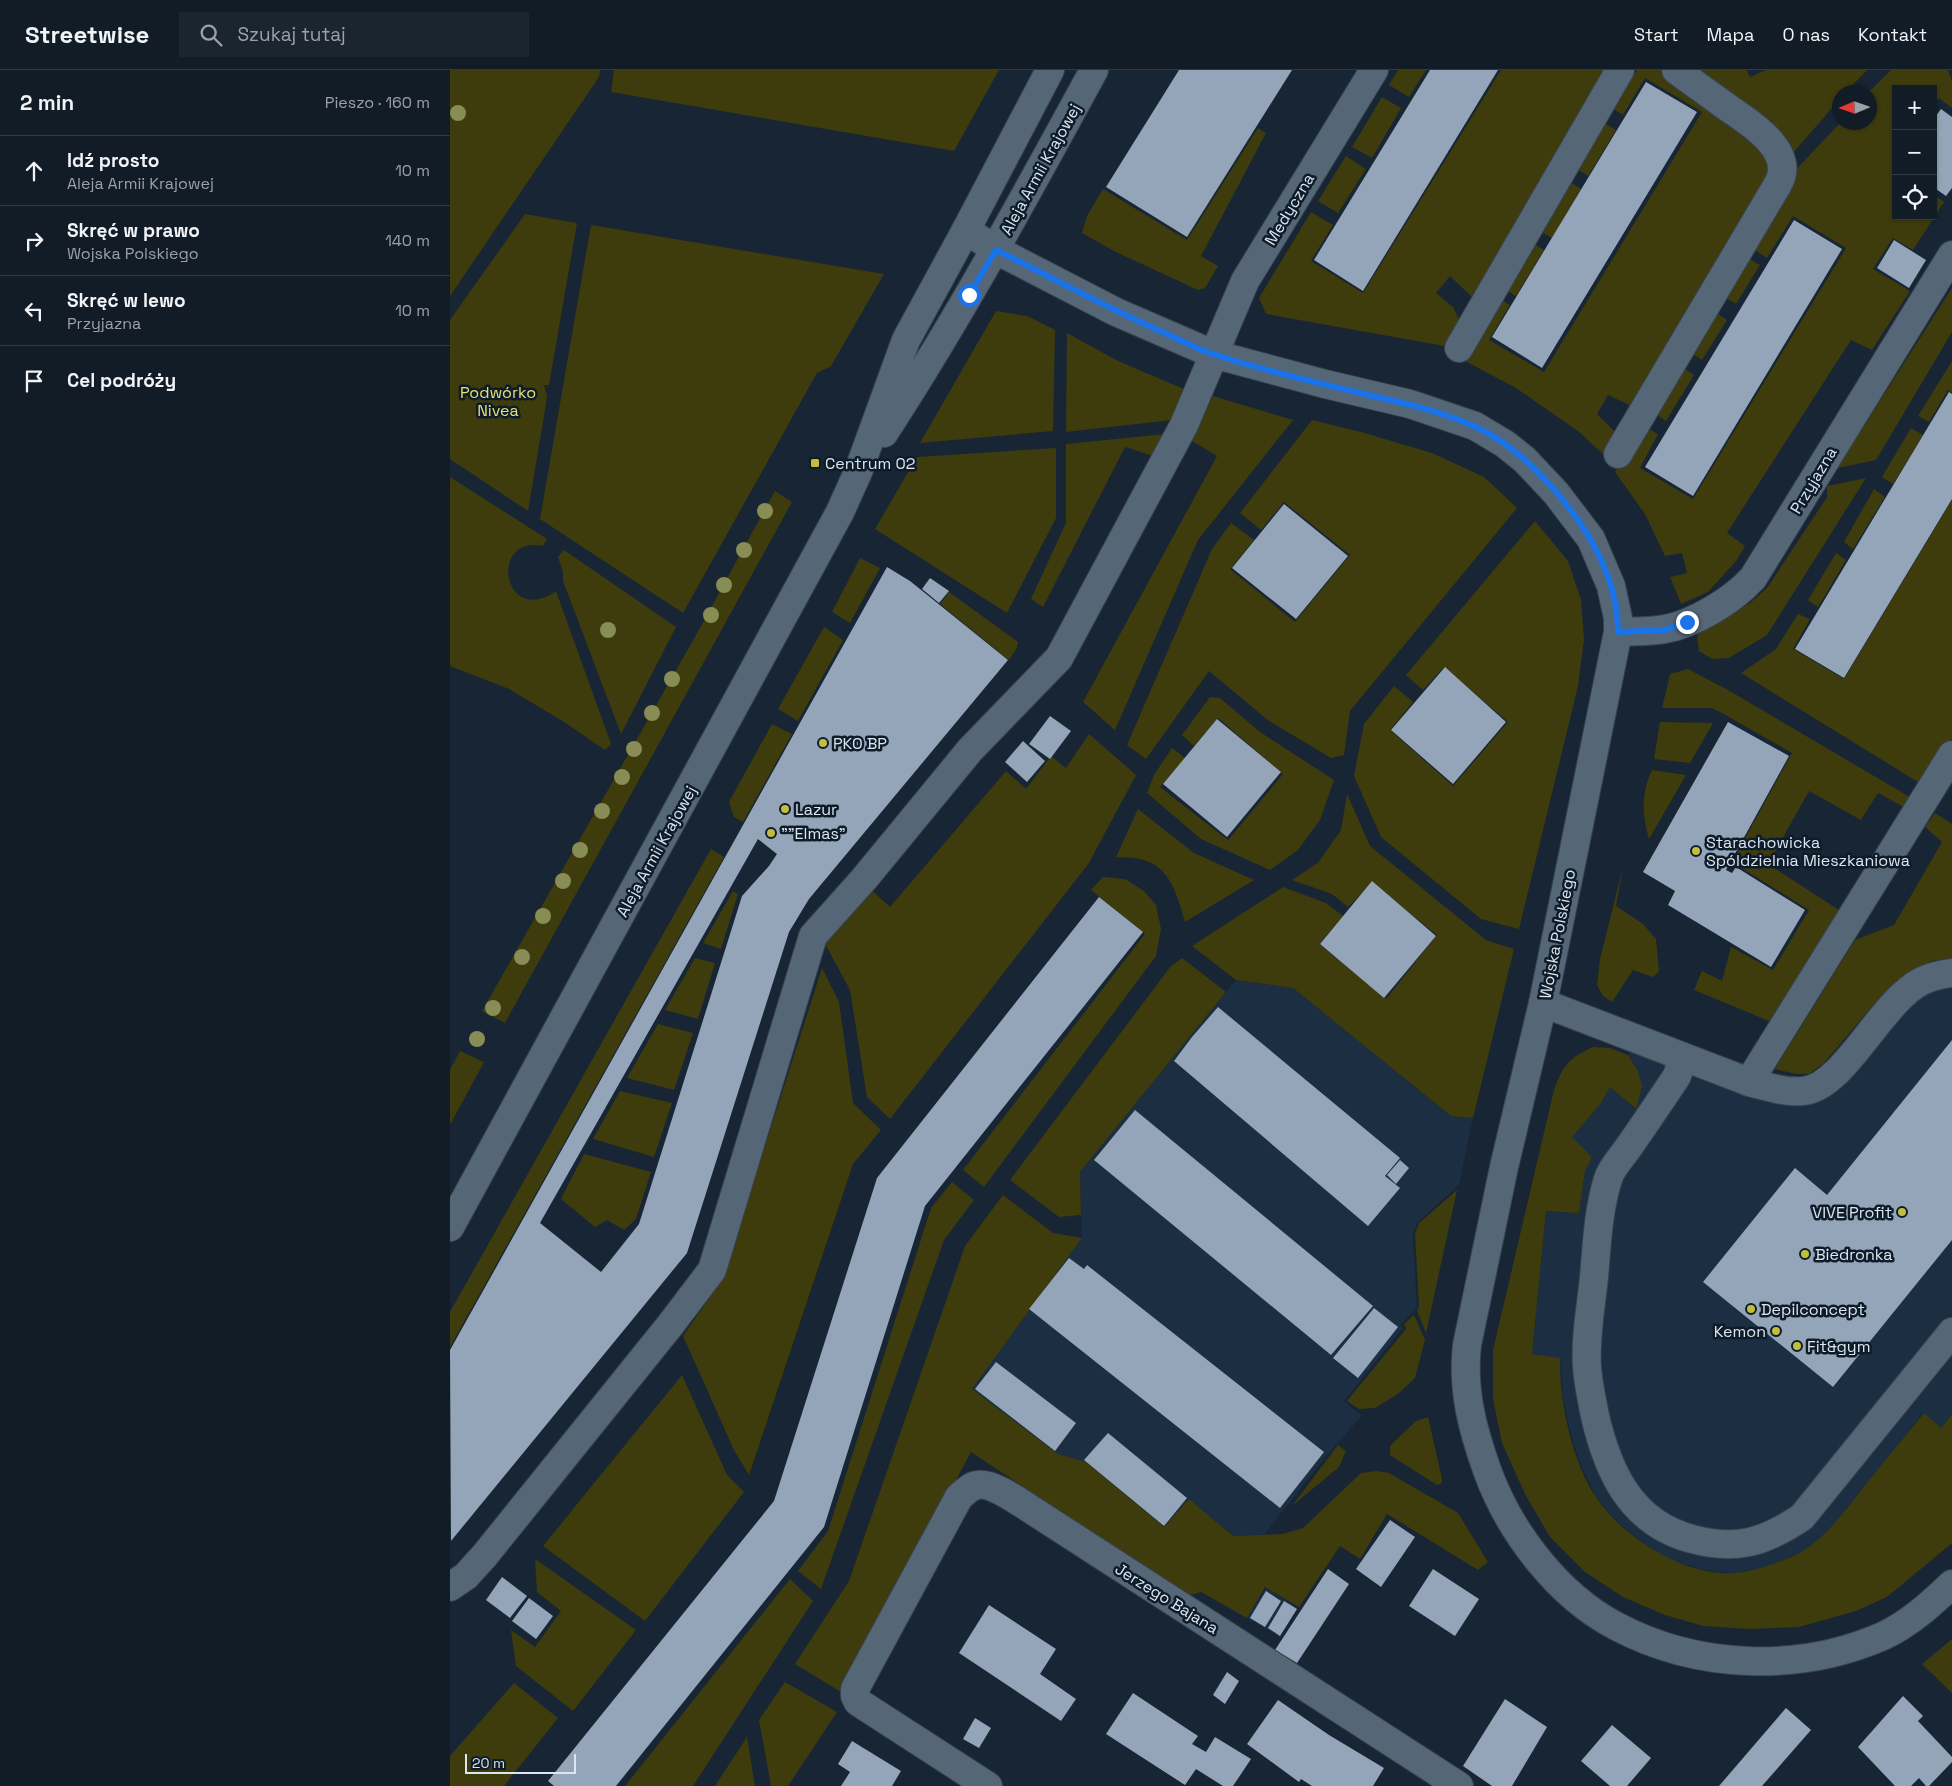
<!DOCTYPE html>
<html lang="pl">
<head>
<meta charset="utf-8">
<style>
  :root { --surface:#111c27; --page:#1a252f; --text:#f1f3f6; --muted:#9ca1a7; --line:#303a44 }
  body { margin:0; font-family:"Space Grotesk",sans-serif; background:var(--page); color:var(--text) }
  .controls { position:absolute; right:15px; top:15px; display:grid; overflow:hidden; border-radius:0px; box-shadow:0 1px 4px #0004 }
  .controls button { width:45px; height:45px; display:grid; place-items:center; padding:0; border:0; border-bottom:1px solid var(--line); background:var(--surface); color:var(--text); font:25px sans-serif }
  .compass { position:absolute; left:1382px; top:15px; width:45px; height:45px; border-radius:50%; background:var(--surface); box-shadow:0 1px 4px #0004; rotate:268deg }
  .scale { position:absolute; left:15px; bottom:12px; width:111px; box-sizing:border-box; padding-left:5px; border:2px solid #dce5f0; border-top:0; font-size:14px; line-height:18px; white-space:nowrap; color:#dce5f0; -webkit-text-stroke:4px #0e1c2a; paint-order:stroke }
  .stop { position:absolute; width:15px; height:15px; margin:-11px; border:4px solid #1a73e8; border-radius:50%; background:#fff }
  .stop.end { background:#1a73e8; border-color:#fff; box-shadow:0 1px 5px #0008 }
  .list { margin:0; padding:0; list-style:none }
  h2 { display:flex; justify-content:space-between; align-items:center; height:65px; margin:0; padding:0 20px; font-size:21px }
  h2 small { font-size:16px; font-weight:400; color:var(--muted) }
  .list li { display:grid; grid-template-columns:32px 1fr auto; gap:15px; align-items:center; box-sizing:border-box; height:70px; padding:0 20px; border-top:1px solid var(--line) }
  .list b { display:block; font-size:19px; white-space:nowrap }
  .list p { margin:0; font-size:16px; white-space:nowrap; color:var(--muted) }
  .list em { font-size:16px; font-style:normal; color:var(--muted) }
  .icon { flex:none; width:28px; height:28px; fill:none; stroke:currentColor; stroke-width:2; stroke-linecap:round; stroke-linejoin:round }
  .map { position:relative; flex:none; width:1502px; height:1716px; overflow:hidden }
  header { display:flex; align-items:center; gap:30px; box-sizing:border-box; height:70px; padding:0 25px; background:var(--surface); border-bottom:1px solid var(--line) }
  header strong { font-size:24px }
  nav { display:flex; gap:28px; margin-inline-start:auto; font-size:18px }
  .search { width:350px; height:45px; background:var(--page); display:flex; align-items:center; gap:12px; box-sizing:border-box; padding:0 18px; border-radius:0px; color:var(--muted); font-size:19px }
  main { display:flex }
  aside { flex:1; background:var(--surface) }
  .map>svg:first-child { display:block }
  .built { fill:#1b2e42 }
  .green { fill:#3e3c0d }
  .building { fill:#94a5b9; fill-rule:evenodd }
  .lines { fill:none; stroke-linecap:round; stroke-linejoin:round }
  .minor-casing { stroke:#37424f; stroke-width:30 }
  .minor { stroke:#567; stroke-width:28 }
  .tree { fill:#888c55 }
  .route { stroke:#1a73e8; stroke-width:6 }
  .poi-dot { fill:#c2bd3f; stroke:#0e1c2a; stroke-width:2 }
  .labels { text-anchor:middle; stroke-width:5; stroke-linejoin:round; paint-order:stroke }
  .street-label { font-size:16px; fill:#dce5f0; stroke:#0e1c2a }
  .park-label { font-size:16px; fill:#e5e170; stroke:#0e1c2a }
  .poi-label { font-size:16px; fill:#dce5f0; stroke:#0e1c2a; text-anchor:start }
</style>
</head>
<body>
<header>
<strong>Streetwise</strong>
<div class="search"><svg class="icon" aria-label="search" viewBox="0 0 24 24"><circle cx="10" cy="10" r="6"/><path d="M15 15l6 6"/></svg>Szukaj tutaj</div>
<nav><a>Start</a><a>Mapa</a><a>O nas</a><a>Kontakt</a></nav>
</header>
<main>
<aside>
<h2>2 min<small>Pieszo · 160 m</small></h2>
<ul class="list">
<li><svg class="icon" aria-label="ahead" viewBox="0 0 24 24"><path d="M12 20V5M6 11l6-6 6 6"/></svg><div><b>Idź prosto</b><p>Aleja Armii Krajowej</p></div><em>10 m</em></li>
<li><svg class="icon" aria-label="right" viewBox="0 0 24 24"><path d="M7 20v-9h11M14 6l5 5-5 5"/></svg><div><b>Skręć w prawo</b><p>Wojska Polskiego</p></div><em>140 m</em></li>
<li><svg class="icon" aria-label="left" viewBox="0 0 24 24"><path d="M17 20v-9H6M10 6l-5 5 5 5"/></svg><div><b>Skręć w lewo</b><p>Przyjazna</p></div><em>10 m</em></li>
<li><svg class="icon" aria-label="arrive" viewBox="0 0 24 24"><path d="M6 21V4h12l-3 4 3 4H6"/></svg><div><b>Cel podróży</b></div></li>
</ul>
</aside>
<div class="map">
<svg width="1502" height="1716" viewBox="0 0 1502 1716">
  <rect width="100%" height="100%" fill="#172534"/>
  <g class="built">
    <path d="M1502,888V1344L1491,1358L1473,1343L1375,1465L1350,1483L1312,1498L1283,1503L1253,1500L1219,1489L1197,1476L1168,1452L1146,1427L1132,1398L1123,1373L1113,1328L1110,1289L1082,1284L1096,1141L1129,1143L1135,1101L1142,1087L1121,1067L1151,1033L1160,1017L1185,1039L1188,1001L1178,985L1188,969L1353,1021L1439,938L1425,933L1443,915L1481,891Z"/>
    <path d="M786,910L843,918L1001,1046L1023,1048L1009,1115L967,1153L963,1164L967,1238L950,1255L953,1258L894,1331L912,1346L883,1378L814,1465L783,1466L739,1429L714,1457L636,1392L608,1384L522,1319L632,1168L630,1102Z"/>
    <path d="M816,1518L848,1538L830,1567L797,1548Z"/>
  </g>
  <g class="green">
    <path d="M0,0H150L149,7L0,226Z"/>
    <path d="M164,0H549L504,81L161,22Z"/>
    <path d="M948,0H976L959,27L939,15Z"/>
    <path d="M1051,0H1159L1026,231L1000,206L986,223L1003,237L1011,253L1000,277L816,244L809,228L861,142L883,155L861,191L913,223Z"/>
    <path d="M1187,0H1297L1300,7L1316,0H1417L1396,22H1390L1389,30L1330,98L1181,336L1158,325L1147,344L1167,364L1157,388L1128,361L1066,318L1013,290L1048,228L1060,235L1039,270L1094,302L1252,42L1195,8L1173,45L1163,39Z"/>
    <path d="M1441,0H1498L1502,11V38L1489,28L1483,36V19H1446V87L1442,92L1446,95V146H1483V124L1494,132L1463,180L1443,168L1423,199L1460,221L1422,280L1401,270L1277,463L1295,476L1287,490L1258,522L1231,534L1220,507L1237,503L1232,483L1215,486L1195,444L1165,402L1192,355L1208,364L1190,398L1243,429L1396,178L1343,146L1317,188L1297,175L1339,107L1390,53L1420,52L1419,22Z"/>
    <path d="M932,27L951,38L922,88L902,77Z"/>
    <path d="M1151,51L1166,60L1138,106L1124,97Z"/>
    <path d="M808,58L816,63L751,186L768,196L755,218L748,220L666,182L632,163L637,146L653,119L737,170Z"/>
    <path d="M896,86L916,99L888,143L868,131Z"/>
    <path d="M1117,110L1131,119L1102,168L1087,159Z"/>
    <path d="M75,144L127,153L99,315H94L97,326L94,346L78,441L0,389V250Z"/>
    <path d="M141,155L434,204L381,296L367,303L233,543L90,449Z"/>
    <path d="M1080,172L1094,180L1066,226L1053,218Z"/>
    <path d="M1293,185L1310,195L1286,234L1269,224Z"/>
    <path d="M1502,218V262L1426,390L1387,398Z"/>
    <path d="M1262,240L1277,250L1252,290L1236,280Z"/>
    <path d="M546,241L577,246L605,260L603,361L470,373Z"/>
    <path d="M617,263L666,290L736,320L722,350L616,362Z"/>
    <path d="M1502,291V323L1498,320L1479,352L1468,346Z"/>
    <path d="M1229,295L1244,305L1216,351L1201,341Z"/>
    <path d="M763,326L843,350L748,470L665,660L633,632L767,386L742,371Z"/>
    <path d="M862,350L911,362L982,383L1034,407L1067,438L900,641L894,685L881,688L819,651L759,601L696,689L677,675L762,479L781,453L804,470L780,499L845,552L900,485L834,432L811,460L790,443Z"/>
    <path d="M1461,358L1473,365L1443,414L1432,407Z"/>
    <path d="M715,364L703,386L675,377L593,537L581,529L616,453V374Z"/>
    <path d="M606,378V448L557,543L425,459L467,387Z"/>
    <path d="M0,407L97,469L93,476C38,465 53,558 106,521L161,674L155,680L114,652L59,619L0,596Z"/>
    <path d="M1416,408L1317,565L1279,588L1262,589L1249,581L1247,565L1300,533L1317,518L1377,427V416Z"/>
    <path d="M1424,419L1435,427L1403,479L1394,472Z"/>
    <path d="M325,421L342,432L55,953L32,941L241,574Z"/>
    <path d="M1502,430V668L1476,717L1291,603L1326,579L1348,544L1360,549L1343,579L1394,609Z"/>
    <path d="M1085,451L1118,491L1131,530L1134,570L1128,616L1069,859L1031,849L931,767L904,706L914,654L944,616L963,632L940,660L1003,716L1058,652L994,597L973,620L956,605Z"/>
    <path d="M114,480L226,557L171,664L113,511V502L108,487Z"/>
    <path d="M1386,483L1396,490L1368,537L1358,530Z"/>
    <path d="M410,488L430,498L400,553L382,542Z"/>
    <path d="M499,522L568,572L567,578L559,590L490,534Z"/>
    <path d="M374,557L393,570L348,651L328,639Z"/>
    <path d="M1238,599L1278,620L1465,730L1459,740L1428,723L1411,750L1359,721L1318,794L1389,840L1345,915L1319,951L1244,920L1252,901L1272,911L1281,877L1323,900L1359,840L1282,792L1342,683L1272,643L1261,638H1212L1220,604Z"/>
    <path d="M760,627L770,628L810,662L884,710L870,750L848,780L820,800L751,769L697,723L704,705L722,678L735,688L710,717L778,770L833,704L768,648L744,676L732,665Z"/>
    <path d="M1210,652L1263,653L1240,693L1204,689Z"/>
    <path d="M322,654L342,664L293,752L284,747L279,732Z"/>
    <path d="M639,664L686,705L639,793L440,1049L417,1027L400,920L372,868L416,815L440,837L556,701L576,719L601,686L616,698Z"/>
    <path d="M1202,700L1236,705L1199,769C1192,745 1191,723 1202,700Z"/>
    <path d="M897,724L920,776L1036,870L1064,879L1023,1048L1001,1046L843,918L786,910L742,876L833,817L876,833L893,846L869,874L936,929L987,865L922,813L898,837L882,824L842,810L868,793L891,760Z"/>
    <path d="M688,739L744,783L804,810L735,852C728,828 721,797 693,790C685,787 674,788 666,787Z"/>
    <path d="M1485,743L1502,754V888L1481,891L1443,915L1425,933L1374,993L1359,1004H1346L1325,999L1405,870L1444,855L1492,772L1475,757Z"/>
    <path d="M261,779L274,787L0,1277V1242Z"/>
    <path d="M1173,797L1166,836L1193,854L1206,869L1209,901L1203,907L1183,900L1162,932L1153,926L1147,915L1150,889Z"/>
    <path d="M653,807L675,809L694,821L706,835L711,859L706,886L534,1117L513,1100L695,864L641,820Z"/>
    <path d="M283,821L288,824L271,879L253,873Z"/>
    <path d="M245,888L265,893L248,949L215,940Z"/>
    <path d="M732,888L776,922L630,1102L631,1145L609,1147L560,1110L721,896Z"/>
    <path d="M372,898L389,932L403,1033L431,1060L403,1094L299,1405L284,1380L233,1266L272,1210Z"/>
    <path d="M208,954L243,963L224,1020L177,1008Z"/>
    <path d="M1143,977L1160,978L1178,985L1188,1001L1192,1016L1186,1039L1160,1017L1151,1033L1122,1067L1142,1087L1135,1101L1129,1143L1096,1141L1082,1284L1110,1288C1109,1330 1122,1392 1146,1427C1173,1467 1233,1506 1283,1503C1300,1502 1315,1497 1331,1491C1337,1488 1345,1486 1351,1482C1377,1466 1393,1443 1412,1419C1432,1394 1453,1368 1474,1343L1491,1358L1502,1344V1473L1437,1527L1406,1541L1349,1557L1299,1559L1253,1556L1215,1545L1173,1527L1135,1502L1100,1467L1075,1424L1052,1373L1043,1329V1280L1104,1020C1113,995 1119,988 1143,977Z"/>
    <path d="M10,981L34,992L0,1055V1000Z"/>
    <path d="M170,1021L222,1033L204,1087L143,1069Z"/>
    <path d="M134,1084L201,1102L186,1149L174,1160L157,1150L145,1157L111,1129Z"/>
    <path d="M502,1112L524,1130L494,1170L371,1519L348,1501L378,1461L481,1138Z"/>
    <path d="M1007,1120L976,1263L967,1241L969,1236L965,1164L969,1153Z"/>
    <path d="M553,1125L603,1163L632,1168L522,1319L608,1384L636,1392L714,1457L739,1429L783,1466L833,1464L853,1458L911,1403L927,1401L939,1403L1008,1443L1038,1492L1028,1500L937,1444L910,1489L890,1476L849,1537L815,1517L797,1548L751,1522L737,1526L521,1382L391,1622L345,1594L399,1511L515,1176Z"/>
    <path d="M964,1245L975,1270L965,1308L949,1323L925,1338L909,1339L897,1331L956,1259L954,1254Z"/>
    <path d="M232,1305L277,1405L294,1422L195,1551L93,1476Z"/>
    <path d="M978,1347L992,1409V1413L987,1415L940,1385V1376L966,1351Z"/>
    <path d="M888,1375L896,1381L889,1397L842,1436Z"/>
    <path d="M85,1489L186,1560L123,1641L66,1596L61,1560L85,1577L111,1541L87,1522Z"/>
    <path d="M340,1509L363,1531L243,1716H175Z"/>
    <path d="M1502,1569V1623L1472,1594Z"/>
    <path d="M335,1612L387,1642L338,1716H321L309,1650Z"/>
    <path d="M64,1613L108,1648L54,1716H0V1686Z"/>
    <path d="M297,1667L305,1716H265Z"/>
  </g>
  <g class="building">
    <path d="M729,0H842L737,167L656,117Z"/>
    <path d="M980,0H1048L913,221L864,190Z"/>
    <path d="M1196,12L1247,42L1092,298L1042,267Z"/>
    <path d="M1491,39L1502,47V118L1496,126L1483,117V50Z"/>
    <path d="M1344,150L1392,179L1243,426L1195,397Z"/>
    <path d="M1444,170L1476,190L1459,218L1427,198Z"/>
    <path d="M1499,322L1502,324V429L1394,608L1345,579Z"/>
    <path d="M834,434L898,486L846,549L782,498Z"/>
    <path d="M437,497L460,511L558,590L359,829L339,862L237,1183L1,1471L0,1280ZM308,769L327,784L319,796L292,826L189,1154L151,1202L90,1153Z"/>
    <path d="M480,508L499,521L489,533L472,519Z"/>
    <path d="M995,597L1056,652L1003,714L941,660Z"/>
    <path d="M600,646L621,661L600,689L579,674Z"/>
    <path d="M767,649L831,702L777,767L713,714Z"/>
    <path d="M1278,652L1339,686L1276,800L1282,803L1286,797L1355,840L1321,897L1218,835L1225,821L1193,802Z"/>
    <path d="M573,671L595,691L577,712L555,692Z"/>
    <path d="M922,811L986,866L934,928L870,874Z"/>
    <path d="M649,827L693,862L475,1136L374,1457L166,1716H104L98,1711L324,1431L427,1108Z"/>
    <path d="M768,937L950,1088L935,1106L950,1118L918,1156L724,991L742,967Z"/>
    <path d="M1502,970V1170L1383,1317L1253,1212L1345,1098L1377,1125Z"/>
    <path d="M685,1040L923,1236L881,1285L644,1090Z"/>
    <path d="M950,1090L959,1098L946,1114L937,1105Z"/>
    <path d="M619,1188L634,1199L637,1195L874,1382L830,1438L579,1239Z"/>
    <path d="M924,1238L948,1257L908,1308L883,1288Z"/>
    <path d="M546,1292L626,1353L605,1381L525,1319Z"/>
    <path d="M658,1363L737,1428L714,1456L634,1390Z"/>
    <path d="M940,1450L965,1467L931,1517L906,1499Z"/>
    <path d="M878,1499L899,1514L847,1593L825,1580Z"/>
    <path d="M983,1499L1029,1529L1005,1566L959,1536Z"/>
    <path d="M52,1507L77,1526L60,1548L36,1530Z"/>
    <path d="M816,1521L831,1531L815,1557L800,1548Z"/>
    <path d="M79,1528L103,1546L86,1569L62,1551Z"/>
    <path d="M834,1531L847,1539L830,1566L818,1558Z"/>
    <path d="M539,1535L606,1579L590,1604L626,1629L611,1651L509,1583Z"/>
    <path d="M777,1602L789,1611L775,1634L763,1625Z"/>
    <path d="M683,1623L748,1666L742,1674L756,1682L765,1667L801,1689L783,1716H773L746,1699L735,1715L656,1664Z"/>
    <path d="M1453,1626L1473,1646L1468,1651L1502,1687V1692L1479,1716H1476L1469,1708L1461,1716H1445L1408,1677Z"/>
    <path d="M1055,1629L1097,1657L1062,1716H1042L1013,1696Z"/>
    <path d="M828,1630L879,1665L934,1698L923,1716H862L851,1709L849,1712L797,1674Z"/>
    <path d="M1336,1638L1361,1660L1312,1716H1269Z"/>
    <path d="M525,1648L541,1658L529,1678L513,1669Z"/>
    <path d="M1162,1655L1201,1688L1177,1716H1160L1131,1691Z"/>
    <path d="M402,1671L451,1701L442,1716H391L400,1702L388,1694Z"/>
  </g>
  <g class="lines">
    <defs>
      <g id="minor">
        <path d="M516,160L546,180L666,242L763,284L875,314L960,334L1025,356L1055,374L1075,390L1106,423L1141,469L1161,516L1168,548V562L1093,933L1054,1097L1017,1275C1012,1319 1022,1358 1037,1400C1059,1461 1107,1525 1166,1556C1247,1599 1349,1603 1433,1566C1459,1554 1481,1534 1502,1514"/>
        <path d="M1009,278L1170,0"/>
        <path d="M434,363C510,246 577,123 644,0"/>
        <path d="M1168,384L1328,114C1347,80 1297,51 1274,35C1258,23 1242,12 1226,0"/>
        <path d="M1168,562C1183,561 1200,562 1215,559C1244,554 1283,530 1303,508L1502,185"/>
        <path d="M1093,933L1299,1012L1502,685"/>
        <path d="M1233,987L1227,1006C1211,1030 1195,1054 1178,1078C1172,1087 1161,1098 1158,1109C1148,1141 1147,1174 1144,1207C1141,1237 1135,1267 1137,1297C1138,1313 1142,1330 1145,1346C1158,1402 1181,1453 1242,1469C1287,1481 1315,1472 1352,1447L1502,1262"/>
        <path d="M1299,1012C1316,1016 1335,1023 1353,1021C1394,1018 1431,931 1472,911C1481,907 1492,904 1502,903"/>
        <path d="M0,1157L390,442L408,402L456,270L516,160L600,0"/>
        <path d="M0,1517L16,1506L35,1485L221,1254L262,1200L363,866L414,809L520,680L609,588L734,355L795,211L924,0"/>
        <path d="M538,1716L408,1632L405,1626V1619L509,1427C515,1422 520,1416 528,1415C543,1412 572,1434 585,1442L1009,1716"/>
      </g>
    </defs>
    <use href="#minor" class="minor-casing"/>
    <use href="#minor" class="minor"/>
  </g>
  <g class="tree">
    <circle cx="8" cy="43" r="8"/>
    <circle cx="315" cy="441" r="8"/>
    <circle cx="294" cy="480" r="8"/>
    <circle cx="274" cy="515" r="8"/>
    <circle cx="261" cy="545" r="8"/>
    <circle cx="158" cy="560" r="8"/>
    <circle cx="222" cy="609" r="8"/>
    <circle cx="202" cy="643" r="8"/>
    <circle cx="184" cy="679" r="8"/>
    <circle cx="172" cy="707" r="8"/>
    <circle cx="152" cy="741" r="8"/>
    <circle cx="130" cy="780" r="8"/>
    <circle cx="113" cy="811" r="8"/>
    <circle cx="93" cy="846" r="8"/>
    <circle cx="72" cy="887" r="8"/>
    <circle cx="43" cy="938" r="8"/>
    <circle cx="27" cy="969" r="8"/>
  </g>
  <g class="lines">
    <path class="route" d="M519,225L546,180C603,208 659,239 717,264C732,271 748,279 763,284C811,300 861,311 910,323C949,332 989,340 1026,357C1067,376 1102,414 1128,450C1151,483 1168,522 1168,562L1215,560L1237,552"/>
  </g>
  <g class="poi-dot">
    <rect x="360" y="388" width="10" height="10" rx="2.5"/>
    <circle cx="373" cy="673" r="5"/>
    <circle cx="335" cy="739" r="5"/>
    <circle cx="321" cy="763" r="5"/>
    <circle cx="1246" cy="781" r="5"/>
    <circle cx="1452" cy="1142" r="5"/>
    <circle cx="1355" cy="1184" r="5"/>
    <circle cx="1301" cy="1239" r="5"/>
    <circle cx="1326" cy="1261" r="5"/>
    <circle cx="1347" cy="1276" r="5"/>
  </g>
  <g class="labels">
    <g class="street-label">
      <text transform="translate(590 99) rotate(-61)" y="6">Aleja Armii Krajowej</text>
      <text transform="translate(839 139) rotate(-59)" y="6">Medyczna</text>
      <text transform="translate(1363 410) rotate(-59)" y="6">Przyjazna</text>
      <text transform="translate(206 781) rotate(-61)" y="6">Aleja Armii Krajowej</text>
      <text transform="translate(1107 864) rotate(-79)" y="6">Wojska Polskiego</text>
      <text transform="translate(717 1528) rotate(32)" y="6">Jerzego Bajana</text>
    </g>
    <g class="park-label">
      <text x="48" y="328">Podwórko<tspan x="48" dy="18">Nivea</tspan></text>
    </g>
    <g class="poi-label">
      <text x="375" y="399">Centrum 02</text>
      <text x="383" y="679">PKO BP</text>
      <text x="345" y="745">Lazur</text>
      <text x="331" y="769">""Elmas"</text>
      <text x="1256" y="778">Starachowicka<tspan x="1256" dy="18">Spóldzielnia Mieszkaniowa</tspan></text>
      <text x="1442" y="1148" text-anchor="end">VIVE Profit</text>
      <text x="1365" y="1190">Biedronka</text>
      <text x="1311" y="1245">Depilconcept</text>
      <text x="1316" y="1267" text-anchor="end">Kemon</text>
      <text x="1357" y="1282">Fit&amp;gym</text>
    </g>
  </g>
</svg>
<div class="controls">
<button>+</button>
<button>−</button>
<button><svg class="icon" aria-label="locate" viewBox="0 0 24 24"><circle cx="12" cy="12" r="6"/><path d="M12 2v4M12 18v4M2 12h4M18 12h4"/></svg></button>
</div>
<svg class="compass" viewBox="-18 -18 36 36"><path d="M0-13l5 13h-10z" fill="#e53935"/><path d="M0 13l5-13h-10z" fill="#9ca1a7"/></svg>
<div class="scale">20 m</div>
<div class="stop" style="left:519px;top:225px"></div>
<div class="stop end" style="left:1237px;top:552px"></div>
</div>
</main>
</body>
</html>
